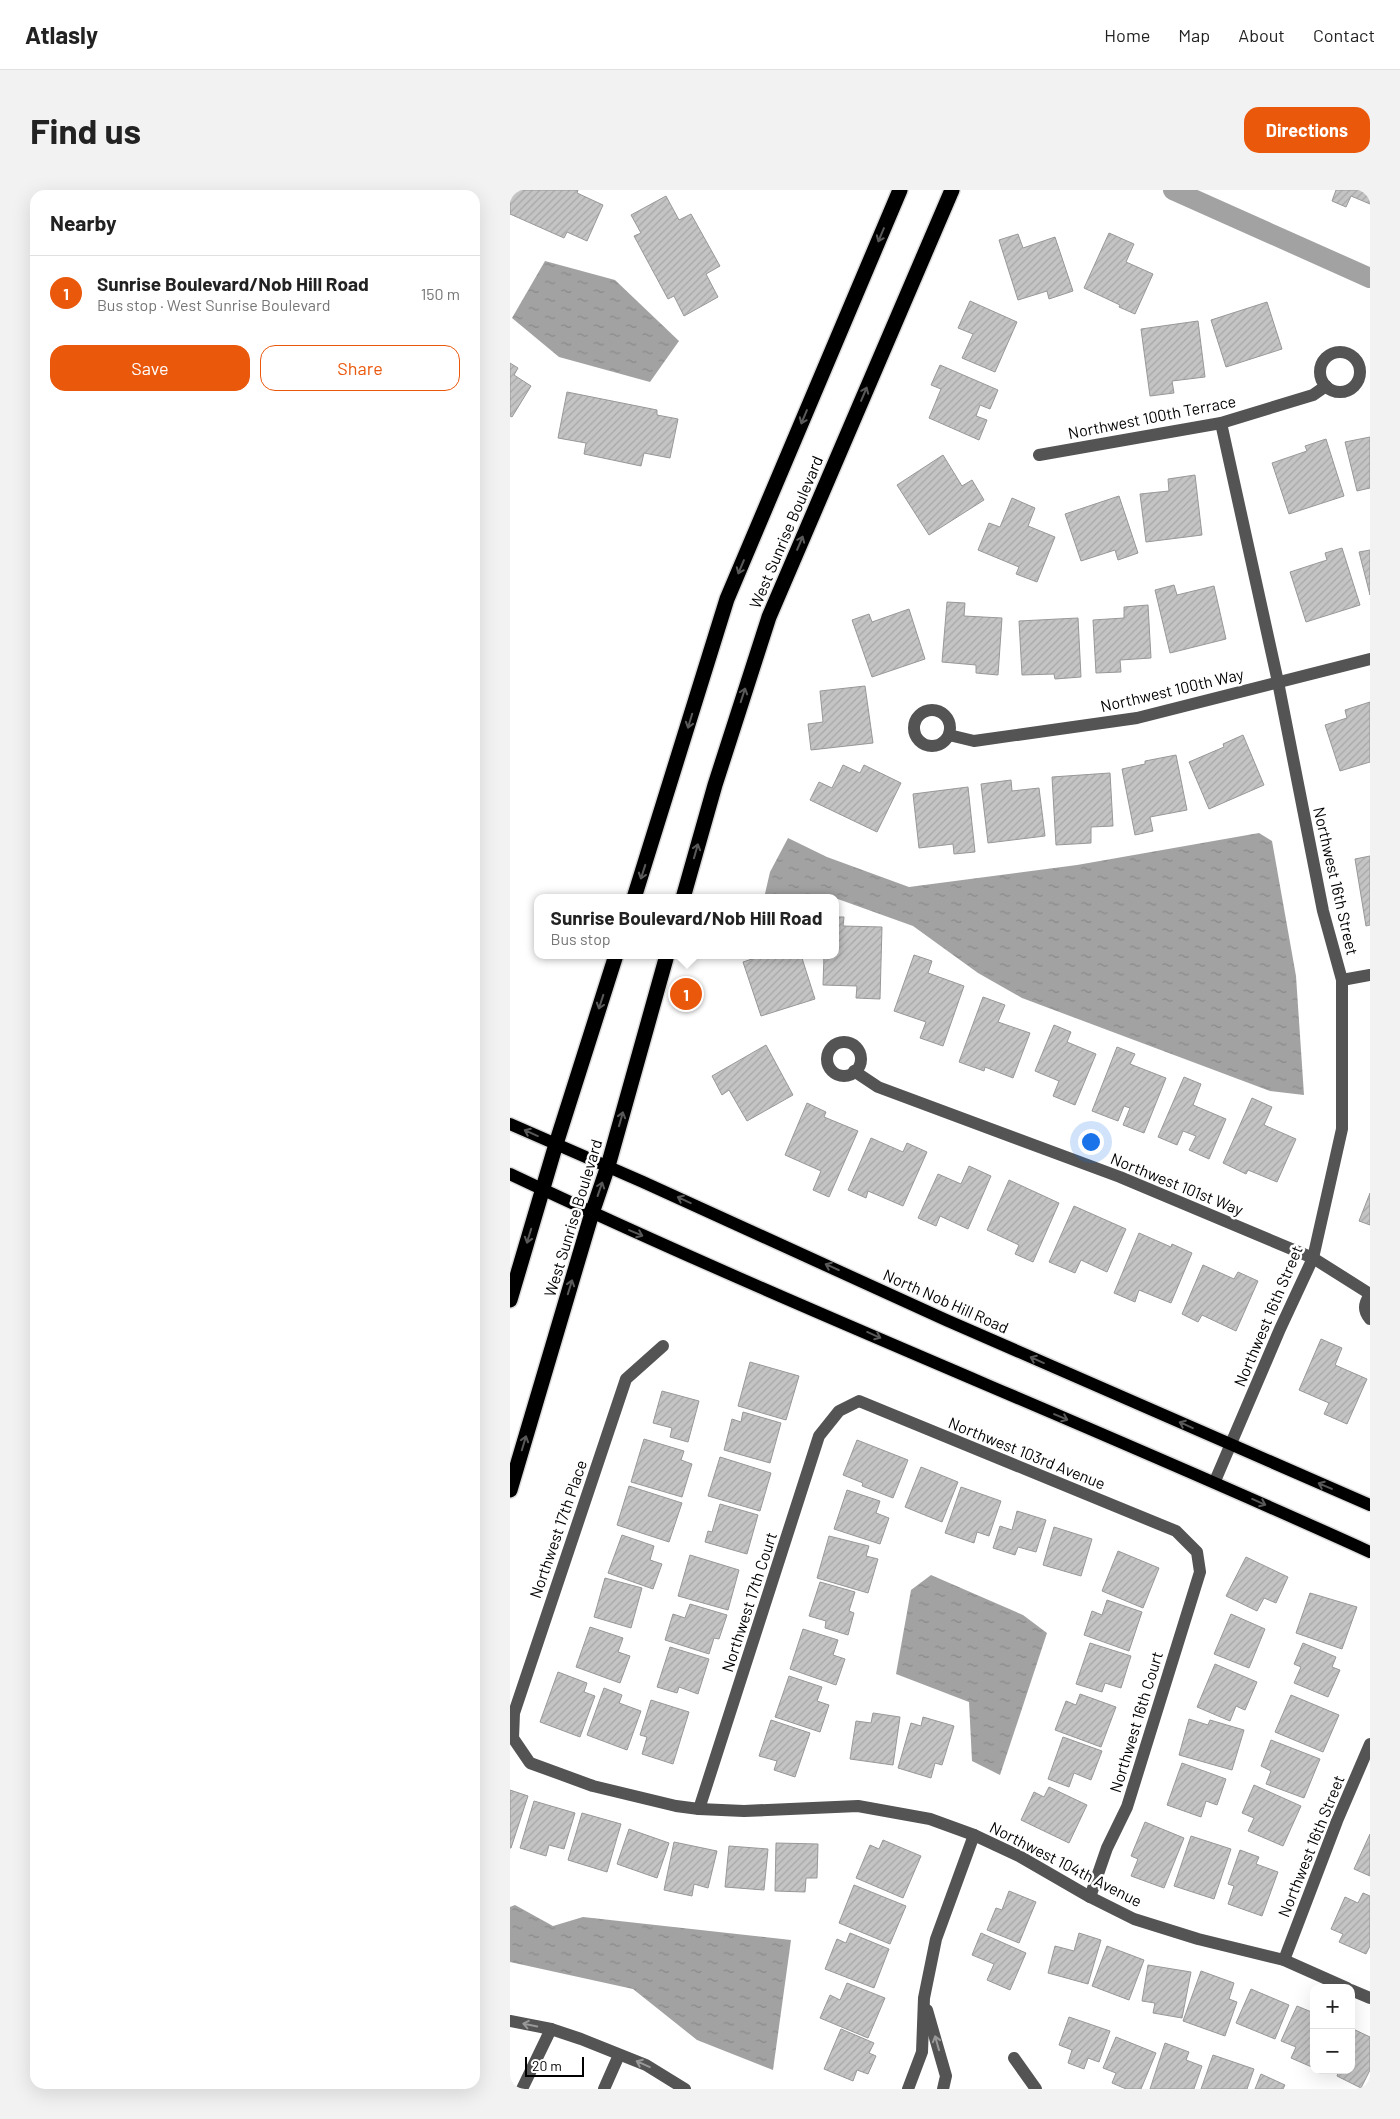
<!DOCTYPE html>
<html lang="en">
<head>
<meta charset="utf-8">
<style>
  :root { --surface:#fff; --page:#f2f2f2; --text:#222; --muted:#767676; --line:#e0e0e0; --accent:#ea580c }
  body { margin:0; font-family:Barlow,sans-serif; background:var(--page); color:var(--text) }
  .controls { position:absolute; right:15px; bottom:15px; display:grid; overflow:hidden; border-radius:10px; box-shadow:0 5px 20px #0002 }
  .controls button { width:45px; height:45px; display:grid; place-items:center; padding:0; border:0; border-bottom:1px solid var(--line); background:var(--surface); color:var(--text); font:25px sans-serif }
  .scale { position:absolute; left:15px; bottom:12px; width:59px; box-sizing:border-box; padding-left:5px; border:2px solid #000; border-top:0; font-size:14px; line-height:18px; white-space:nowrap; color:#000; -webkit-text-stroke:4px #fff; paint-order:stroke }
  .you { position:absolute; left:580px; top:951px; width:18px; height:18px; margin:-12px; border:4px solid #fff; border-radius:50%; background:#1a73e8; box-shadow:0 0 0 8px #1a73e833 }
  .badge { display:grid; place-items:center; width:32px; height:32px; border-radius:50%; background:var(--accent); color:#fff; font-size:16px; font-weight:700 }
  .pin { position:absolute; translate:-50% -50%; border:2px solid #fff; box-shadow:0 1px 5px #0006 }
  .popup { position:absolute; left:24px; top:704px; width:305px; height:65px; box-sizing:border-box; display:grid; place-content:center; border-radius:10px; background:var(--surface); filter:drop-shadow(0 1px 4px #0005); font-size:16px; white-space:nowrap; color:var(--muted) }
  .popup b { font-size:19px; color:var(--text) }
  .popup::after { content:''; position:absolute; left:50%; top:100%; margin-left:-10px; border:10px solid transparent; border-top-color:var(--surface) }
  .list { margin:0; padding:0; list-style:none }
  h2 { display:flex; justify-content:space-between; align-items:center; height:65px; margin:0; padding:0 20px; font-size:21px }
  h2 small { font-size:16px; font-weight:400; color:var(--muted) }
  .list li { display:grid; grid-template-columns:32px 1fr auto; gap:15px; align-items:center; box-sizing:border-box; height:75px; padding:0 20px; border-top:1px solid var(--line) }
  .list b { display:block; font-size:19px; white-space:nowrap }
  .list p { margin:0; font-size:16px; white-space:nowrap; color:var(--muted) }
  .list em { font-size:16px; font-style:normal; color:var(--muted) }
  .actions { display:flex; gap:10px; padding:15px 20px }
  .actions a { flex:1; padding:11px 0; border:1px solid var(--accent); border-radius:15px; text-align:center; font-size:18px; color:var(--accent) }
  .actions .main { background:var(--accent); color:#fff }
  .map { position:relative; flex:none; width:860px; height:1899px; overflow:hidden; border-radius:15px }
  header { display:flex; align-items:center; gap:30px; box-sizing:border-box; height:70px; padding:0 25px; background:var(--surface); border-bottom:1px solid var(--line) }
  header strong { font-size:24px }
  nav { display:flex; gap:28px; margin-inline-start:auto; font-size:18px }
  .intro { display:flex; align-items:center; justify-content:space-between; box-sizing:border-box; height:120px; padding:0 30px }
  h1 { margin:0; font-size:35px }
  .button { padding:12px 22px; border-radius:15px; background:var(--accent); color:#fff; font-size:18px; font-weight:700 }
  main { display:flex; gap:30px; padding:0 30px }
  aside { flex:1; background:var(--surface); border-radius:15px; box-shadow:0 5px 20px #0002 }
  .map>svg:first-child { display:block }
  .water { fill:url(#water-ripples) }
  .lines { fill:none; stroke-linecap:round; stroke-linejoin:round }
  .canal { stroke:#a2a2a2; stroke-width:20 }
  .building { fill:url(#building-hatch); stroke:#989898 }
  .major-casing { stroke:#dbdbdb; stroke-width:15 }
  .highway-casing { stroke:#dbdbdb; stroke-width:18 }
  .minor { stroke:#545454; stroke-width:12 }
  .major { stroke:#000; stroke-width:12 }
  .highway { stroke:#000; stroke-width:15 }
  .oneway { stroke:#595959 }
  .oneway2 { stroke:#989898 }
  .labels { text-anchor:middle; stroke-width:5; stroke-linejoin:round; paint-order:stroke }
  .street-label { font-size:16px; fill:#000; stroke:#fff }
</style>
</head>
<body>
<header>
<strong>Atlasly</strong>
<nav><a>Home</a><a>Map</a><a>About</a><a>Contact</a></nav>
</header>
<div class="intro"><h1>Find us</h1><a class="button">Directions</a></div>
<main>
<aside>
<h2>Nearby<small></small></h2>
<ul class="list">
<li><span class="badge">1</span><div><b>Sunrise Boulevard/Nob Hill Road</b><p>Bus stop · West Sunrise Boulevard</p></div><em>150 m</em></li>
</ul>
<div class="actions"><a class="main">Save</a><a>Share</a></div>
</aside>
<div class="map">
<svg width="860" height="1899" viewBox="0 0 860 1899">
  <defs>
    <pattern id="water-ripples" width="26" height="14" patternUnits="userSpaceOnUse" patternTransform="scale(1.25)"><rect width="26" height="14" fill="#a2a2a2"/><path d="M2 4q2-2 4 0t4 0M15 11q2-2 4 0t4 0" fill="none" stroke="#8a8a8a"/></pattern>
    <pattern id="building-hatch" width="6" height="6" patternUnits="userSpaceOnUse" patternTransform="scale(1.25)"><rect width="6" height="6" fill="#c4c4c4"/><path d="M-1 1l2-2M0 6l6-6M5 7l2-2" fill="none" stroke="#a7a7a7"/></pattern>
  </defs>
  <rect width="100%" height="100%" fill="#fff"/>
  <g class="water">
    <path d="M35,71L105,90L169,151L140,192L49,167L2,128Z"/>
    <path d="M749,643L762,651L786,786L794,905L760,901L512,808L468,783L403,736L325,708H254L260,682L278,648L317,667L399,697L567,675Z"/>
    <path d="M421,1385L513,1425L537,1443L490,1585L462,1571L459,1512L386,1484L401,1400Z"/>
    <path d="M5,1715L43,1736L73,1727L281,1750L263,1880L187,1850L123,1799L0,1772V1717Z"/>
  </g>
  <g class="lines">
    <path class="canal" d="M663,0L860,88"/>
  </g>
  <g class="building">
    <path d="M0,0H68L67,3L93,15L77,51L57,42L54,48L0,24Z"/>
    <path d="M826,0H860V14L841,6L836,17L822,11Z"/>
    <path d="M156,6L169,30L181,24L210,76L196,84L208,107L174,126L164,106L158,109L124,46L131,43L121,25Z"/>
    <path d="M599,43L624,54L616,72L643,84L625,124L609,117L610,115L574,98Z"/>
    <path d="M508,44L513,58L545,47L563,101L539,109L537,101L508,110L489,50Z"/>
    <path d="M460,111L507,132L485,182L452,168L463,144L448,138Z"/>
    <path d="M757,112L772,159L716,177L701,130Z"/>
    <path d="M688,131L695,187L662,191L664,203L640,206L631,139Z"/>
    <path d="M0,173L8,178L4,185L21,196L2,227L0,226Z"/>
    <path d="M430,175L488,200L480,219L470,215L466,226L477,230L469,250L419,228L431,199L421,195Z"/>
    <path d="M57,202L147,220V225L168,229L160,268L134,263L131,276L74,264L76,253L48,248Z"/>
    <path d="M860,247V298L847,301L835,252Z"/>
    <path d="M816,249L834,306L779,324L762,273L797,261L795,256Z"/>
    <path d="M433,265L452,296L462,290L474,310L419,345L387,295Z"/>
    <path d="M685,285L692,345L636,352L630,304L659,301L658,289Z"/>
    <path d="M609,306L628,363L608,370L605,360L571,371L555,324Z"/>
    <path d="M502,308L525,318L518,336L545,347L527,392L506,384L509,377L468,360L479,333L490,337Z"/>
    <path d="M832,358L850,415L796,432L780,382L817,370L815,363Z"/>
    <path d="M860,360V405L849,362Z"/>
    <path d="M664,395L667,405L704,396L716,449L660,463L645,400Z"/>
    <path d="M437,412L455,413L454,426L492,428L488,485L466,483V475L432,472Z"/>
    <path d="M638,415L641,468L610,470L611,482L586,483L583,430L614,428V417Z"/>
    <path d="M399,419L415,469L362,487L342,430L359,424L362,432Z"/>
    <path d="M568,428L571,487L545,489L544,484L512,485L509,431Z"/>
    <path d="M355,496L363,553L301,560L298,534L313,532L310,501Z"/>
    <path d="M860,512V572L830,581L815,535L837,528L835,520Z"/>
    <path d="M733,545L754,595L699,619L679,572L714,557L713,554Z"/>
    <path d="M666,565L677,620L640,627L643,641L625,645L612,579L635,574V571Z"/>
    <path d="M333,575L350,583L354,575L391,593L367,642L300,610L309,592L322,598Z"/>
    <path d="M600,583L603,636L581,637V653L546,655L542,587Z"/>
    <path d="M501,590L502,601L529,598L535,646L478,653L471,594Z"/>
    <path d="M458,597L465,662L444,664L443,654L409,658L403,604Z"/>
    <path d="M860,666V735L856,736L845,669Z"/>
    <path d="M325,727H334L333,736L372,737L370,809L346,808L347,796L313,795L314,765H325Z"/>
    <path d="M254,765H291L305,809L251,826L233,772Z"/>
    <path d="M404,765L422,771L418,783L454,796L433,856L410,848L416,832L384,821Z"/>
    <path d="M473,807L495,815L488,832L520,843L503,888L475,877L474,881L449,872Z"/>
    <path d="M544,835L561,842L557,852L586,864L565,915L543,906L549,891L525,881Z"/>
    <path d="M256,855L283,905L237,931L219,900L212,905L202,886Z"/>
    <path d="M607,857L625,864L620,874L656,888L634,943L613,935L620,918L614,916L608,931L582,921Z"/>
    <path d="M674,887L691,894L683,915L716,929L699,969L679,960L686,946L673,941L667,955L648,947Z"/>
    <path d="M742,908L762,917L754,935L786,949L767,992L738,980L736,984L713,973Z"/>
    <path d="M297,913L316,922L314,927L348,941L319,1007L303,1000L311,981L275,965Z"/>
    <path d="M361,948L393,962L397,953L417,962L393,1016L358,1001L356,1008L338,1000Z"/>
    <path d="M459,976L481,986L458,1039L430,1026L426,1036L408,1028L428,984L451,994Z"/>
    <path d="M499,990L549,1013L523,1072L505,1064L509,1055L477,1040Z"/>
    <path d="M860,1003V1035L849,1031Z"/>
    <path d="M564,1016L616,1039L597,1082L571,1070L565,1083L539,1072Z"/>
    <path d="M629,1043L661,1057L662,1054L682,1063L661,1113L629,1100L625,1112L604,1103Z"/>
    <path d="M693,1075L724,1089L728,1082L748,1091L726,1141L692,1125L688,1132L672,1124Z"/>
    <path d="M811,1149L832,1158L825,1175L857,1189L837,1234L814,1224L819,1213L789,1200Z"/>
    <path d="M240,1172L289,1186L276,1230L228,1216Z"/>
    <path d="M152,1201L189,1211L178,1252L160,1247L162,1238L143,1233Z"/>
    <path d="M233,1222L271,1233L260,1273L214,1260L222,1229L231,1232Z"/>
    <path d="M134,1249L174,1261L171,1270L182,1274L172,1307L121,1292Z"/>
    <path d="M347,1250L398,1270L383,1308L352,1296L353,1293L333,1285Z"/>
    <path d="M210,1267L261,1283L250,1321L198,1306Z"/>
    <path d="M411,1277L448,1292L432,1332L395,1317Z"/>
    <path d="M119,1296L172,1313L159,1352L107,1335Z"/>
    <path d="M451,1297L491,1311L479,1346L467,1342L464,1353L435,1343Z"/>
    <path d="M337,1300L370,1311L366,1323L379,1328L370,1354L324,1339Z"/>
    <path d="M210,1314L248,1325L237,1364L195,1352L198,1341L202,1342Z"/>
    <path d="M507,1321L536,1330L526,1362L508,1357L505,1365L483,1358L490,1336L502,1340Z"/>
    <path d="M544,1337L582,1349L571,1386L533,1375Z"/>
    <path d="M112,1345L144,1356L140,1370L152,1374L143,1399L98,1383Z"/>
    <path d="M319,1346L359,1356L356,1366L368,1369L358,1403L307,1388Z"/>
    <path d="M608,1361L649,1378L633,1418L592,1401Z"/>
    <path d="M180,1365L229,1380L218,1420L168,1406Z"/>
    <path d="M736,1367L778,1387L766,1413L754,1408L747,1421L716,1406Z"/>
    <path d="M95,1388L132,1398L121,1438L84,1427Z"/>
    <path d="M310,1392L345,1402L339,1421L344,1423L338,1445L315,1438L316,1431L299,1426Z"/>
    <path d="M800,1403L847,1417L832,1459L786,1443Z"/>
    <path d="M597,1410L632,1422L619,1461L574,1445L582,1421L592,1425Z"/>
    <path d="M180,1414L217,1425L209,1449L204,1448L199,1464L155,1450L163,1424L175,1428Z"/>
    <path d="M721,1424L755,1439L739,1478L704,1464Z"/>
    <path d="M80,1437L113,1448L108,1462L120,1466L110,1493L66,1477Z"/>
    <path d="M293,1439L328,1450L323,1465L335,1469L326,1495L280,1479Z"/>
    <path d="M580,1453L621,1466L611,1498L595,1493L592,1502L566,1494Z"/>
    <path d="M793,1453L826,1467L822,1477L830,1480L818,1507L784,1493L791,1477L784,1474Z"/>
    <path d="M160,1457L199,1469L188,1504L169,1497L167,1503L147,1497Z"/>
    <path d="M705,1474L747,1492L735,1520L726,1516L720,1531L687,1517Z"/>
    <path d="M48,1482L77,1493L74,1502L85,1506L70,1547L30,1532Z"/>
    <path d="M279,1486L312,1497L307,1511L319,1515L310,1542L265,1527Z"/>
    <path d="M94,1498L112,1505L109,1513L131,1521L117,1560L77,1545Z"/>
    <path d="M570,1504L606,1517L591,1557L545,1540L556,1511L566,1515Z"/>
    <path d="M781,1505L829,1525L813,1562L765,1542Z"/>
    <path d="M141,1510L179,1522L163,1574L132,1564L137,1547L130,1545Z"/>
    <path d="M363,1523L390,1527L383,1575L340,1569L346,1531L361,1533Z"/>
    <path d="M413,1527L444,1536L432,1575L425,1573L421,1588L388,1578L401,1533L411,1536Z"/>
    <path d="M679,1529L698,1535L700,1530L734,1540L722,1580L669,1565Z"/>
    <path d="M261,1530L300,1543L285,1587L264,1580L267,1571L249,1566Z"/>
    <path d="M553,1547L592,1561L581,1590L564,1583L559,1597L538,1589Z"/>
    <path d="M761,1550L810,1569L794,1608L756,1594L761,1581L751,1576Z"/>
    <path d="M672,1573L716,1589L707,1615L696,1611L691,1627L657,1615Z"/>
    <path d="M744,1595L791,1616L773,1656L738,1641L744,1628L732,1623Z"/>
    <path d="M539,1597L577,1615L559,1653L511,1630L524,1602L534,1607Z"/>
    <path d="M0,1600L18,1606L1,1658H0Z"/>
    <path d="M24,1611L65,1623L54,1659L39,1655L36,1666L10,1658Z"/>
    <path d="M72,1623L111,1634L97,1682L58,1670Z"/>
    <path d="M635,1632L674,1648L654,1698L621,1686L628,1669L621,1666Z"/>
    <path d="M119,1639L159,1653L147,1688L107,1674Z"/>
    <path d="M860,1644V1686L844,1679Z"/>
    <path d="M681,1646L721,1659L704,1709L664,1696Z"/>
    <path d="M373,1650L411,1666L393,1708L346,1688L360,1655L369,1659Z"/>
    <path d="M164,1652L207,1661L198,1698L184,1694L182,1706L154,1700Z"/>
    <path d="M266,1653L308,1654L307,1688H296L295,1702L265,1701Z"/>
    <path d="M219,1656L258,1659L254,1700L215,1697Z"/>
    <path d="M730,1660L749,1667L746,1674L768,1682L752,1726L718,1714L724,1696L718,1694Z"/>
    <path d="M344,1695L396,1716L380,1754L329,1733Z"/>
    <path d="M499,1701L526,1712L509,1753L477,1740L486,1718L492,1720Z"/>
    <path d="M853,1703L860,1706V1756L856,1764L829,1752L833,1744L821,1739L835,1707L848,1713Z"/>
    <path d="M340,1743L379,1759L364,1798L315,1779L327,1749L336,1753Z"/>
    <path d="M471,1743L516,1763L500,1800L477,1790L484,1774L462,1765Z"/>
    <path d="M569,1743L591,1750L578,1794L538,1783L545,1756L564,1761Z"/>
    <path d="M597,1756L634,1770L619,1810L582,1796Z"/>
    <path d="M638,1775L681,1782L672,1828L643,1823L645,1813L632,1811Z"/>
    <path d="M691,1781L724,1793L719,1809L727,1812L715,1846L673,1831Z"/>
    <path d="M337,1793L375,1808L358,1848L310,1828L320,1805L330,1810Z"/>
    <path d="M741,1799L779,1815L765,1849L726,1833Z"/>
    <path d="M787,1816L804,1823V1878L781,1868L786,1857L771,1851Z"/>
    <path d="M559,1827L600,1841L589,1872L578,1868L574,1879L558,1873L562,1860L549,1855Z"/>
    <path d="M841,1838L860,1847V1880L851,1898L827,1886L829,1880H841Z"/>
    <path d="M331,1839L364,1853L359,1863L366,1866L358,1884L347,1880L343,1891L314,1879Z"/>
    <path d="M606,1847L646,1863L631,1899H616L602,1893L606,1883L593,1878Z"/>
    <path d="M655,1853L679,1862L676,1870L692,1876L684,1899H640Z"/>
    <path d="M703,1865L744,1879L737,1899H691Z"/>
    <path d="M751,1884L775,1895L773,1899H745Z"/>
  </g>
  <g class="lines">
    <defs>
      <g id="major">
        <path d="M0,934L133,992L436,1130L860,1315"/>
        <path d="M0,984C283,1118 575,1232 860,1362"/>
      </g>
      <g id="highway">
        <path d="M124,708L217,409L390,0"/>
        <path d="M173,708L205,595L259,427L442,0"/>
        <path d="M0,1110L46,954L106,765"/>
        <path d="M0,1300L82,1023L98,976L157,765"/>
      </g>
    </defs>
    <use href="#major" class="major-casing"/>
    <use href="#highway" class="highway-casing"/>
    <g class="minor">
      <circle cx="830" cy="182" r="20"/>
      <path d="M529,265L711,233L803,205L816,196"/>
      <circle cx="422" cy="538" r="18"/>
      <path d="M439,545L464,551L627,528L860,469"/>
      <path d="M832,790L860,785"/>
      <circle cx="334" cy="869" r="17"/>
      <path d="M344,881L368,897L610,987L803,1068L860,1104"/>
      <path d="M860,1105C854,1113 853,1121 860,1129"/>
      <path d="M153,1156L116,1189L4,1523L3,1548L20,1573L83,1596L166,1616L189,1619L234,1621L348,1616L420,1629L464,1645L509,1666L580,1707L624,1729L688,1749L774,1770L837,1798"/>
      <path d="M705,1291L770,1139L803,1068L832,939V790L813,721L768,492L711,233"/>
      <path d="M189,1619L309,1246L329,1221L349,1211L666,1341L687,1362L690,1382L617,1617L597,1658L580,1707"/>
      <path d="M774,1770L827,1631L860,1554"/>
      <path d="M841,1800L860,1808"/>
      <path d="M417,1820L436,1886L433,1899"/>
      <path d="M0,1831L41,1839L71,1849L136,1875L175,1899"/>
      <path d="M504,1868L526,1899"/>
      <path d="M12,1899L41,1839"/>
      <path d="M94,1899L109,1865"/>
      <path d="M398,1899L412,1862L414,1808L426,1749L464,1645"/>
    </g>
    <use href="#major" class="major"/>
    <use href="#highway" class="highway"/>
  </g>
  <defs><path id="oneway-shaft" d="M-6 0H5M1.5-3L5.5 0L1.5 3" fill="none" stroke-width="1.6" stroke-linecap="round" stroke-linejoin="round" transform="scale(1.25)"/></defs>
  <g class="oneway">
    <use href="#oneway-shaft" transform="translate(371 45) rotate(113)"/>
    <use href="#oneway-shaft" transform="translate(354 204) rotate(-67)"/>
    <use href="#oneway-shaft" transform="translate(294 227) rotate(113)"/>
    <use href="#oneway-shaft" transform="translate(290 353) rotate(-67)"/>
    <use href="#oneway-shaft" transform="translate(231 377) rotate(113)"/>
    <use href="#oneway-shaft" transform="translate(233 505) rotate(-72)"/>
    <use href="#oneway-shaft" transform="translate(180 531) rotate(107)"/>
    <use href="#oneway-shaft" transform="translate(186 661) rotate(-74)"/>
    <use href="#oneway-shaft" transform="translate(133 682) rotate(108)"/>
    <use href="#oneway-shaft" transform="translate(91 812) rotate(108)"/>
    <use href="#oneway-shaft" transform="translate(111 929) rotate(-74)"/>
    <use href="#oneway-shaft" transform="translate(21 943) rotate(-156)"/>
    <use href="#oneway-shaft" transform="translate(90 999) rotate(-71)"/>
    <use href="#oneway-shaft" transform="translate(174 1010) rotate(-155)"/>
    <use href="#oneway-shaft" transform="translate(126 1043) rotate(23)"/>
    <use href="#oneway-shaft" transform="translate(19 1046) rotate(107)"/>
    <use href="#oneway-shaft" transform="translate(322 1077) rotate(-156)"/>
    <use href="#oneway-shaft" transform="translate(60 1097) rotate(-73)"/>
    <use href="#oneway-shaft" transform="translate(364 1145) rotate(24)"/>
    <use href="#oneway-shaft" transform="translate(527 1170) rotate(-156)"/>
    <use href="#oneway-shaft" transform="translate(551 1227) rotate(23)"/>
    <use href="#oneway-shaft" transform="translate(676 1235) rotate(-156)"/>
    <use href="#oneway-shaft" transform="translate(14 1253) rotate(-73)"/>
    <use href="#oneway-shaft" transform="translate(815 1296) rotate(-157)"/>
    <use href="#oneway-shaft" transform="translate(749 1312) rotate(24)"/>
  </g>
  <g class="oneway2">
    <use href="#oneway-shaft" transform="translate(20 1835) rotate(-169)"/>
    <use href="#oneway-shaft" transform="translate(427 1853) rotate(-106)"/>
    <use href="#oneway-shaft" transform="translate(133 1874) rotate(-156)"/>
  </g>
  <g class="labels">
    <g class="street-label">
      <text transform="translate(642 227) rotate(-11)" y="6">Northwest 100th Terrace</text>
      <text transform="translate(276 342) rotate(-67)" y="6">West Sunrise Boulevard</text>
      <text transform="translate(662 500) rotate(-13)" y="6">Northwest 100th Way</text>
      <text transform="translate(826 691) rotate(77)" y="6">Northwest 16th Street</text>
      <text transform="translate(667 994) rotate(22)" y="6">Northwest 101st Way</text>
      <text transform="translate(63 1028) rotate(-73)" y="6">West Sunrise Boulevard</text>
      <text transform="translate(436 1111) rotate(24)" y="6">North Nob Hill Road</text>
      <text transform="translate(758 1126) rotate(-67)" y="6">Northwest 16th Street</text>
      <text transform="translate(517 1263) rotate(22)" y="6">Northwest 103rd Avenue</text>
      <text transform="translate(48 1339) rotate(-71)" y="6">Northwest 17th Place</text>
      <text transform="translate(239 1412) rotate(-72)" y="6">Northwest 17th Court</text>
      <text transform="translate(626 1532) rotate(-73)" y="6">Northwest 16th Court</text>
      <text transform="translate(801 1656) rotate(-68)" y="6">Northwest 16th Street</text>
      <text transform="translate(556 1674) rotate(27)" y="6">Northwest 104th Avenue</text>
    </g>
  </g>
</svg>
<div class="controls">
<button>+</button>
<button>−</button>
</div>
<div class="scale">20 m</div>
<div class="you"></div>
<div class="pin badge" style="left:176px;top:804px">1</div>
<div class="popup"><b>Sunrise Boulevard/Nob Hill Road</b>Bus stop</div>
</div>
</main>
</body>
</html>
